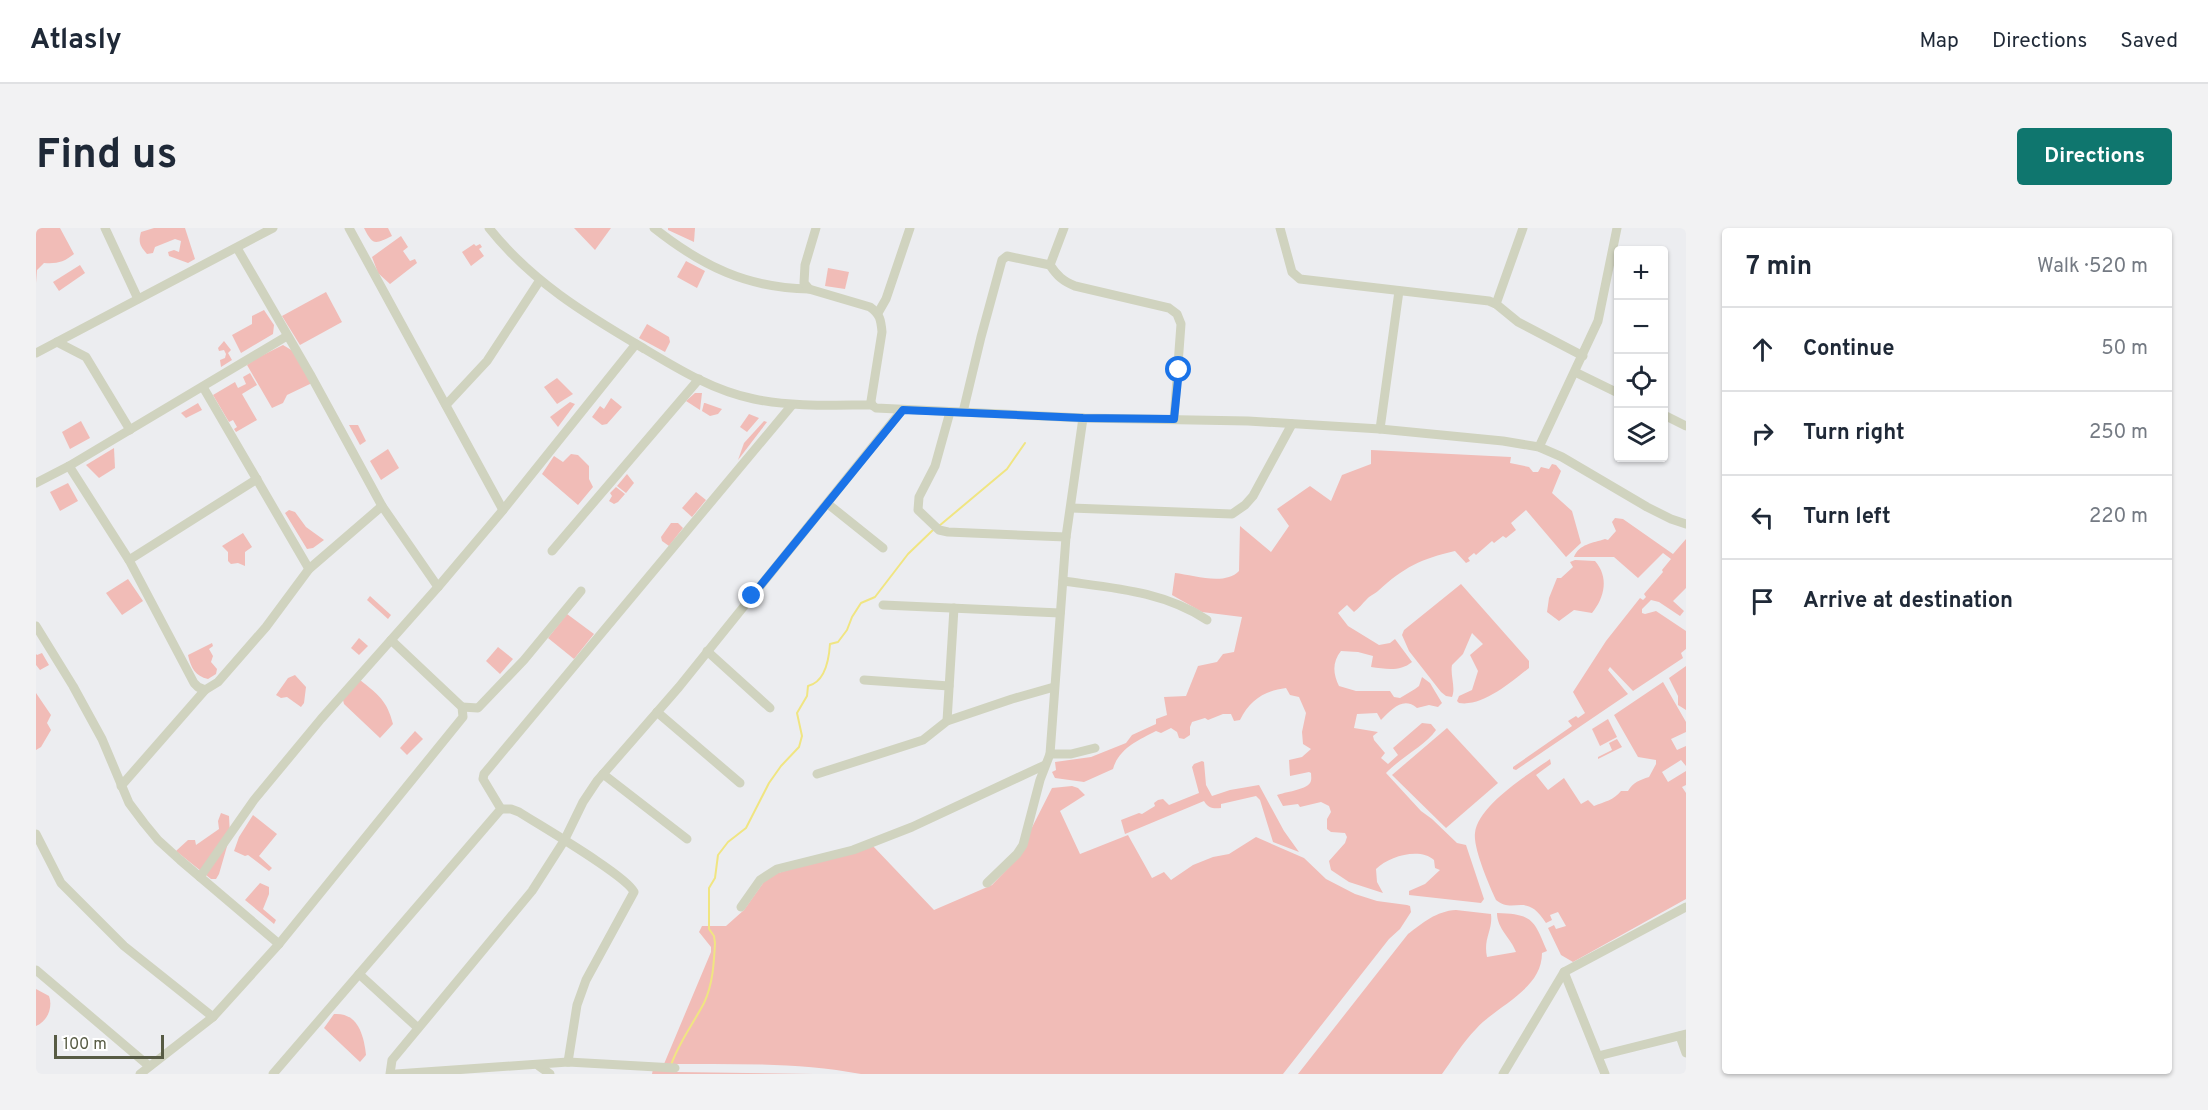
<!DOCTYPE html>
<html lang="en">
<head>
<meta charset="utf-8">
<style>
  :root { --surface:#fff; --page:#f2f2f3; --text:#1f2937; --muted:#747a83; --line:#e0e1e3; --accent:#0f766e }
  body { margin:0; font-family:Overpass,sans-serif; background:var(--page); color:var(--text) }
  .controls { position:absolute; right:18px; top:18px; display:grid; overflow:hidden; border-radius:6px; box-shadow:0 2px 4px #0004 }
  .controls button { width:54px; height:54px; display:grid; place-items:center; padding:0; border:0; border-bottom:2px solid var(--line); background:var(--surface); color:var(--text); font:30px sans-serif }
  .scale { position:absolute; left:18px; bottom:15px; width:110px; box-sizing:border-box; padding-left:6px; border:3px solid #575b44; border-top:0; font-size:16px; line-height:21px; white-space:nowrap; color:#575b44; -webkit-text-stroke:4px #fff; paint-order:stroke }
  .stop { position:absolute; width:18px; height:18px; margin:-14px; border:4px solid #1a73e8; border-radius:50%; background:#fff }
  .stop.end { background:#1a73e8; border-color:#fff; box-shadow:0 2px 6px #0008 }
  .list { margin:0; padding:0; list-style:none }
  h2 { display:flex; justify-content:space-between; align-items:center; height:78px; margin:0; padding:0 24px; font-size:26px }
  h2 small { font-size:20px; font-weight:400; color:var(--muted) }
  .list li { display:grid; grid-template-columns:39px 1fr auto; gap:18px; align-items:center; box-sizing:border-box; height:84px; padding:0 24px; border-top:2px solid var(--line) }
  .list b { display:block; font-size:22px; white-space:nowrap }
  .list em { font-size:20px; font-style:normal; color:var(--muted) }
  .icon { flex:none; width:33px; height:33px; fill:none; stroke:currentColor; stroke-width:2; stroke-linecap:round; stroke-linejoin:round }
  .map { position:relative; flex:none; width:1650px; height:846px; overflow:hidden; border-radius:6px }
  header { display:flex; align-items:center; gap:36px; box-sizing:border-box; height:84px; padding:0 30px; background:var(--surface); border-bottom:2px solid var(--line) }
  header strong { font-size:28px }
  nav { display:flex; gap:33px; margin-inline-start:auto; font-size:21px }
  .intro { display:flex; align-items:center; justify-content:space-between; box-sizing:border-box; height:144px; padding:0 36px }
  h1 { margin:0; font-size:42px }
  .button { padding:15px 27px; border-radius:6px; background:var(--accent); color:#fff; font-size:21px; font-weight:700 }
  main { display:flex; gap:36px; padding:0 36px }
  aside { flex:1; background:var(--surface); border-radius:6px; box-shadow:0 2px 4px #0004 }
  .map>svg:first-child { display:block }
  .green { fill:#f1bcb7; fill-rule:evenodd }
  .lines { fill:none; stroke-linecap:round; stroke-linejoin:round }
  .stream { stroke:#f0e582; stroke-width:2 }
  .minor { stroke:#d0d3bf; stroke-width:9 }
  .route { stroke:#1a73e8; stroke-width:8 }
</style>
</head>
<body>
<header>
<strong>Atlasly</strong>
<nav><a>Map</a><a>Directions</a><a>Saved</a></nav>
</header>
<div class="intro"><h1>Find us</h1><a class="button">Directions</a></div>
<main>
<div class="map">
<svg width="1650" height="846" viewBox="0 0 1650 846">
  <rect width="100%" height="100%" fill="#ecedf0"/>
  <g class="green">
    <path d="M0,0H24L38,26C28,34 21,36 8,35L1,42L0,55Z"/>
    <path d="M118,0H149L159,31L152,35L133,28L132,24L138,22L143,24L145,13L139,11L119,19L117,25L111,26C104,18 102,15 105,4Z"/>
    <path d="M328,0H352L356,8C339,16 337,18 328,0Z"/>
    <path d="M538,0H575L559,22Z"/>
    <path d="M632,0H659L658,14L632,2Z"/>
    <path d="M365,8L372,19L367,23L374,33L379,31L381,35L354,56L342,45L336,29Z"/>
    <path d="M438,16L440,18L444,16L446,19L443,21L448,28L435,38L426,24Z"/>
    <path d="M650,33L669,43L661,60L641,49Z"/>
    <path d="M44,37L49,45L23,63L17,54Z"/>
    <path d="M792,40L813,44L809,61L789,58Z"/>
    <path d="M290,64L306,94L264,117L246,88Z"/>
    <path d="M228,82L238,97L237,106L205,125L196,107L216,96V88Z"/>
    <path d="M611,96L633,109L634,114L629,124L603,110Z"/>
    <path d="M188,113L195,122L192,125L196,132L185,139L184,132L189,130L190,126L188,122L183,123L182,120Z"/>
    <path d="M247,117L257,123L276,155L251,167L247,175L236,180L211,137L221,130Z"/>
    <path d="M214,145L221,157L206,166L221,192L200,204L198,201L201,199L197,192L193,194L177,167L199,154L202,160L210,156L207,149Z"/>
    <path d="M521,150L537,166L521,176L508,159Z"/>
    <path d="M659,165H666L664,182L650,173Z"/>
    <path d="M575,170L586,179L571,196L566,197L556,189L564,178L568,181Z"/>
    <path d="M534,174L539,176L522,199L514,189Z"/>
    <path d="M162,175L166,182L150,190L145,185Z"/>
    <path d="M668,175H669L686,181L682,186L674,188L666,183Z"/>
    <path d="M713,186L723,190L711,204L704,199Z"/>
    <path d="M45,193L54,210L34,221L26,204Z"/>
    <path d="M728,193L731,194L702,232L708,215Z"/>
    <path d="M313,197H322L330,213L324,217Z"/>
    <path d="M78,220L79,240L63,250L50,237Z"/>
    <path d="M352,221L363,240L345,252L334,233Z"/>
    <path d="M1335,222L1475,229L1474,235L1493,239L1497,244H1502L1505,239L1513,241L1516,236L1520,237L1525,243L1516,265L1536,283L1545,315L1530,329L1490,282L1475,295L1480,302L1470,310L1467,308L1458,315L1456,313L1440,327L1438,325L1432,330L1434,333L1430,335L1419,323C1385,331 1368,339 1342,363C1339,366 1333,368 1331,371C1326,376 1323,380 1318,384L1311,377L1302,385L1312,398L1343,417L1354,415L1359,411L1376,434C1364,444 1350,441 1335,439L1337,428L1322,424L1305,423C1296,434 1297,446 1303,458L1320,463H1354L1358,469L1364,470L1379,461L1383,458L1386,449L1394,455L1406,475L1402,479L1393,477L1381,480C1367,468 1356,481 1345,492L1341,485L1321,486L1318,500L1342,504L1337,508L1338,512L1349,525L1345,530L1352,536L1362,527L1357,520L1386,495L1395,496L1400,502C1390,517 1364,530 1350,545L1385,583L1396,591L1421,615L1430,617L1448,671L1445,675L1373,667V663L1389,656L1404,642L1399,640L1398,632C1384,619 1353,628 1340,641L1341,654L1347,665L1313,654L1295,642L1293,633L1309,615L1311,609L1309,605L1295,604L1291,601V591L1295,584L1293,578L1285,574L1264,579L1262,576L1247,578L1241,567C1249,564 1269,562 1274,555C1276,552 1275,548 1275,545L1273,544L1254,548L1253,532L1266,529L1275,521L1267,516L1266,504L1270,485L1263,469L1254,467L1250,460C1228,463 1214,472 1204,492L1198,493L1195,486H1187L1172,492L1169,490L1156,494L1154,499V507L1148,511L1143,510L1141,504L1135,500L1125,505L1120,503C1103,512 1083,520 1077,541L1048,554L1019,550L1016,544L1020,542L1019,534L1055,529L1090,515L1096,507L1120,496V491L1131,487L1128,469L1150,468L1162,438L1181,434L1187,426L1198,424L1206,389L1166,384L1136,367L1139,345C1157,347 1189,358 1203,343L1204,298L1235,324L1253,298L1241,281L1274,258L1295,273L1306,247L1335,236Z"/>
    <path d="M535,226L542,227L553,238V251L557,259L542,277L506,246L518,228L527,234Z"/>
    <path d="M591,246L598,255L590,265L581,258Z"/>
    <path d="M32,255L42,273L24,283L14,264Z"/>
    <path d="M580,259L589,266L582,274L578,276L573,273L576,268L574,265Z"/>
    <path d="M660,264L670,272L656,289L646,280Z"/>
    <path d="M253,282L259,284L270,299L288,312L277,320L271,321L249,285Z"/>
    <path d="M1579,290L1587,291L1637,326L1650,311V360L1637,373L1648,383L1644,388L1623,374L1615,372L1606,381V385L1609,386L1620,383L1650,403V421L1645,425L1647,430L1597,463L1574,439L1572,442L1592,466L1480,542L1477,541V539L1536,498L1532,493L1540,488L1542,490L1549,485L1537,464L1570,413L1604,370L1607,372L1610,369L1608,366L1627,344L1626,342L1635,331L1627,325L1602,350L1578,329H1538C1543,316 1557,315 1569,311L1572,312L1580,303L1576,294Z"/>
    <path d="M635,295H642L647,300L633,318L626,313L625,309Z"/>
    <path d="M207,305L216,319L209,324V338L202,335L195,336L192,333V324L186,318Z"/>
    <path d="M1539,332L1559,333C1573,349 1569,369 1556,385L1538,382L1523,393L1511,384L1513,370L1521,350H1525L1537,339L1534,334Z"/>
    <path d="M92,351L107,373L86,387L70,365Z"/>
    <path d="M1425,356L1493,433V440C1475,454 1447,479 1423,475L1421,473L1423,468L1436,462L1442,443L1434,427L1447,416L1436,405L1427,426L1416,437C1414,447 1420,460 1416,469L1410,468L1405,464L1373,423L1366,407L1368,402Z"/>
    <path d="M334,368L355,387L352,391L331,372Z"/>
    <path d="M531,386L558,406L538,431L512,410Z"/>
    <path d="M323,410L332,418L323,427L315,420Z"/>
    <path d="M176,415L177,418L173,421L177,428L175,434L181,441L180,446L172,451C159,448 155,440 152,427Z"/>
    <path d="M462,419L477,431L464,446L450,433Z"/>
    <path d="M6,425L13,437L4,442L0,437V426L1,427Z"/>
    <path d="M1650,438V482L1642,477V468L1633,450Z"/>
    <path d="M259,447L270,459L268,475L265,479L251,469L245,470L240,467L252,450Z"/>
    <path d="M324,452C343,467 351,473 357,496L344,510L308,476L307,472Z"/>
    <path d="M1627,454L1650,494V504L1635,511L1641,522L1650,518V557L1646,559L1650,565V671L1537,734L1525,727L1512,700L1518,697L1520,701L1530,698L1522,684L1514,687L1516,692L1510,695C1490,663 1478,687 1460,672C1453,657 1437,620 1439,605C1442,577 1493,546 1514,531L1515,536L1500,547L1512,562L1528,550L1545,576L1552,572L1558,578C1568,574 1578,572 1585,563H1592C1597,554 1604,552 1613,549L1620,536V532L1602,529L1578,487ZM1645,532L1650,538V543L1632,554L1626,544Z"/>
    <path d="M0,465L15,487L11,495L15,502L5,519L0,522Z"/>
    <path d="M1572,491L1581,509L1564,518L1556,501Z"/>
    <path d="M1411,500L1462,555L1410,600L1356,547Z"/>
    <path d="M379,503L387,511L371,527L364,520Z"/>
    <path d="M1581,511L1586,519L1562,531V529L1576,522L1573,515Z"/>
    <path d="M1166,533L1168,534L1170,557L1176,568L1194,562L1223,557L1248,603L1263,624L1237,614L1224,572L1220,568L1185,576V580C1177,581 1172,580 1168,573L1089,606L1085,592L1103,585L1106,586L1119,578L1118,575L1122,572L1127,571L1133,577L1163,565L1156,539L1158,536Z"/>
    <path d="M1036,558L1042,560L1049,567L1024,583L1044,626L1092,607L1116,650L1128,644L1135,652L1157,637L1177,629L1193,626L1220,609L1268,630L1290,651L1319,666L1341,673L1371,677L1374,678L1375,684L1364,701L1353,711L1247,846H825C760,834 693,836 628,836L675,724V719L663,704L666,698H690L708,682L732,648L836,617L898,682L956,657L979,633L1016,560Z"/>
    <path d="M185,585L193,588L194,608L183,646L180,651H175L140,623L152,612H159L160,617L183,601L182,593Z"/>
    <path d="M217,587L241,606L223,628L236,640L233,643L212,627L209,628L198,623L203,609Z"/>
    <path d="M224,655L233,659V666L227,681L240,692L238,696L209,672Z"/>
    <path d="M1420,682L1455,686C1457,703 1447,710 1451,729L1480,724C1475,710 1461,701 1461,685C1497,686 1498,692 1511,723L1506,725C1506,762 1461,777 1440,801C1427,814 1417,831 1406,846H1262L1372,706C1387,695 1400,683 1420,682Z"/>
    <path d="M0,761L13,768C17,779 12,793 0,798Z"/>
    <path d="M298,786C322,784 328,808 330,827L324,834L288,800Z"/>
    <path d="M617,841L642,844L778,846H616Z"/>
  </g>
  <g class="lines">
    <g class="stream">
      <path d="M903,298L971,241L989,215"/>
      <path d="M635,837C643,814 657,796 668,775C677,756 678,734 679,715L678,708L673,701V660L679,650L682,627L692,614L710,600L733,555L745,538L763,519L766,508L761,485L771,468L772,458C789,454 793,431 794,416L802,414L811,402L816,389L825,375L839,369L872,326L898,301"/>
    </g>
    <g class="minor">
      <path d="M69,0L102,71"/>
      <path d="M313,0L467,282"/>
      <path d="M453,0C495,53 549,86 607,120C642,141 678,163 718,171C757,179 797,177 836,177"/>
      <path d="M618,0C666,38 711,60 773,61"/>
      <path d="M780,0L769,37L768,55L773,61L834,79C844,86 845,92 846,104L835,173L836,177L840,180L1047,190L1212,193L1344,201L1467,213L1503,219L1526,229L1611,279L1635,291L1650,296"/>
      <path d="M1028,0L1014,37C1021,48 1027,53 1039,58L1133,80L1141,86L1145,96L1138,191"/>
      <path d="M1244,0L1256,44L1264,51L1453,73L1460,76L1482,94L1547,128"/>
      <path d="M201,20L274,146L346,278L402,359"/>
      <path d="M1460,76L1487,0"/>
      <path d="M842,85L850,71L874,0"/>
      <path d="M21,114L50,129L94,202"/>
      <path d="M0,125L237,0"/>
      <path d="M1539,144L1582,165"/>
      <path d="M167,159L273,341"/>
      <path d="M410,177L451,133L504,52"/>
      <path d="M914,184L899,238L883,269L882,282L903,302L912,304L1030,309"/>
      <path d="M927,184L945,109L966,32L971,28L1014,37"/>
      <path d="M1628,187L1650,198"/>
      <path d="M1344,201L1363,63"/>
      <path d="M1503,219L1562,93L1581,0"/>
      <path d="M33,238L93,332L158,455L162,459L169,462L182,454L230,399L273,341L346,278"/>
      <path d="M0,255L33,238L251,108"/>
      <path d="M792,276L847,320"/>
      <path d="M1035,280L1196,286L1209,277L1217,268L1256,196"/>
      <path d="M516,323L663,151"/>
      <path d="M93,332L221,251"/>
      <path d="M1027,353C1077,360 1127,363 1171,392"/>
      <path d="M847,377L1024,385"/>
      <path d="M0,398L37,458L66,511L93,575L108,595L122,612L144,632L243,716"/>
      <path d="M671,423L734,480"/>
      <path d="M828,452L913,458"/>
      <path d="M426,479L442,480L488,432L545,363"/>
      <path d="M621,484L704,555"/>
      <path d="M911,493L918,380"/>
      <path d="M1014,526H1035L1059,520"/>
      <path d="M567,546L651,611"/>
      <path d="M781,546L887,512L911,493L976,471L1018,459"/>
      <path d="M85,558L169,462"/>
      <path d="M465,581H475L483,584C503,597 590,647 598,664L550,752L541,777L532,834"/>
      <path d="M0,606L25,655L88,718L177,789"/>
      <path d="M164,649L218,572L285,491L402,359L467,282L600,116"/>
      <path d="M951,655L981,626L987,617L1004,552L1014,526L1030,309L1047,190"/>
      <path d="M705,679L724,652L741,641L817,622L876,599L1009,537"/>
      <path d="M0,742L113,838"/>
      <path d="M1528,744L1569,846"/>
      <path d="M323,746L382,800"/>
      <path d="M1644,808L1650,825"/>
      <path d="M1562,828L1650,806"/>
      <path d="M503,838L514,846"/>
      <path d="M104,846L177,789L243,716L427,489L426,479L355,412"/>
      <path d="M237,846L465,581L447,551L448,546L756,177"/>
      <path d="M354,846L356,832L496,663L528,613L547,574L561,553L643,459L866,182"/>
      <path d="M360,846L532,834L639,840"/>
      <path d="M1467,846L1528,744L1650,679"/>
    </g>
  </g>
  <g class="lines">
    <path class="route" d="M716,368L867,182L1047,190L1138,191L1143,142"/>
  </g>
</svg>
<div class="controls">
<button>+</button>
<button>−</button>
<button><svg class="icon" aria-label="locate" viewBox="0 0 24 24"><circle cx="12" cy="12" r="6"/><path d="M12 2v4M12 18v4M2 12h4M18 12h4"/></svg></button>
<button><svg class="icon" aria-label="layers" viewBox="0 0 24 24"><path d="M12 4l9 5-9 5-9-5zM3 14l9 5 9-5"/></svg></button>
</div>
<div class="scale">100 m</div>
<div class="stop" style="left:1143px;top:142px"></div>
<div class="stop end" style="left:716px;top:368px"></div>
</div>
<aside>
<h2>7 min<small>Walk · 520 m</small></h2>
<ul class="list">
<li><svg class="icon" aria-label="ahead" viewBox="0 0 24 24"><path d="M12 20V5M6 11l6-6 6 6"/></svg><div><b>Continue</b></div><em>50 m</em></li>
<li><svg class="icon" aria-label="right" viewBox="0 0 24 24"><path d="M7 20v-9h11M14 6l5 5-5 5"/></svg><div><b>Turn right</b></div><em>250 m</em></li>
<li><svg class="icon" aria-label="left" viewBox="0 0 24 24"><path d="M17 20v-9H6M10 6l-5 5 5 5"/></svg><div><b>Turn left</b></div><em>220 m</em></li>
<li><svg class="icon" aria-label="arrive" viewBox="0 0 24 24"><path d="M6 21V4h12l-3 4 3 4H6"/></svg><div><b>Arrive at destination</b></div></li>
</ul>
</aside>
</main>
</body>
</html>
